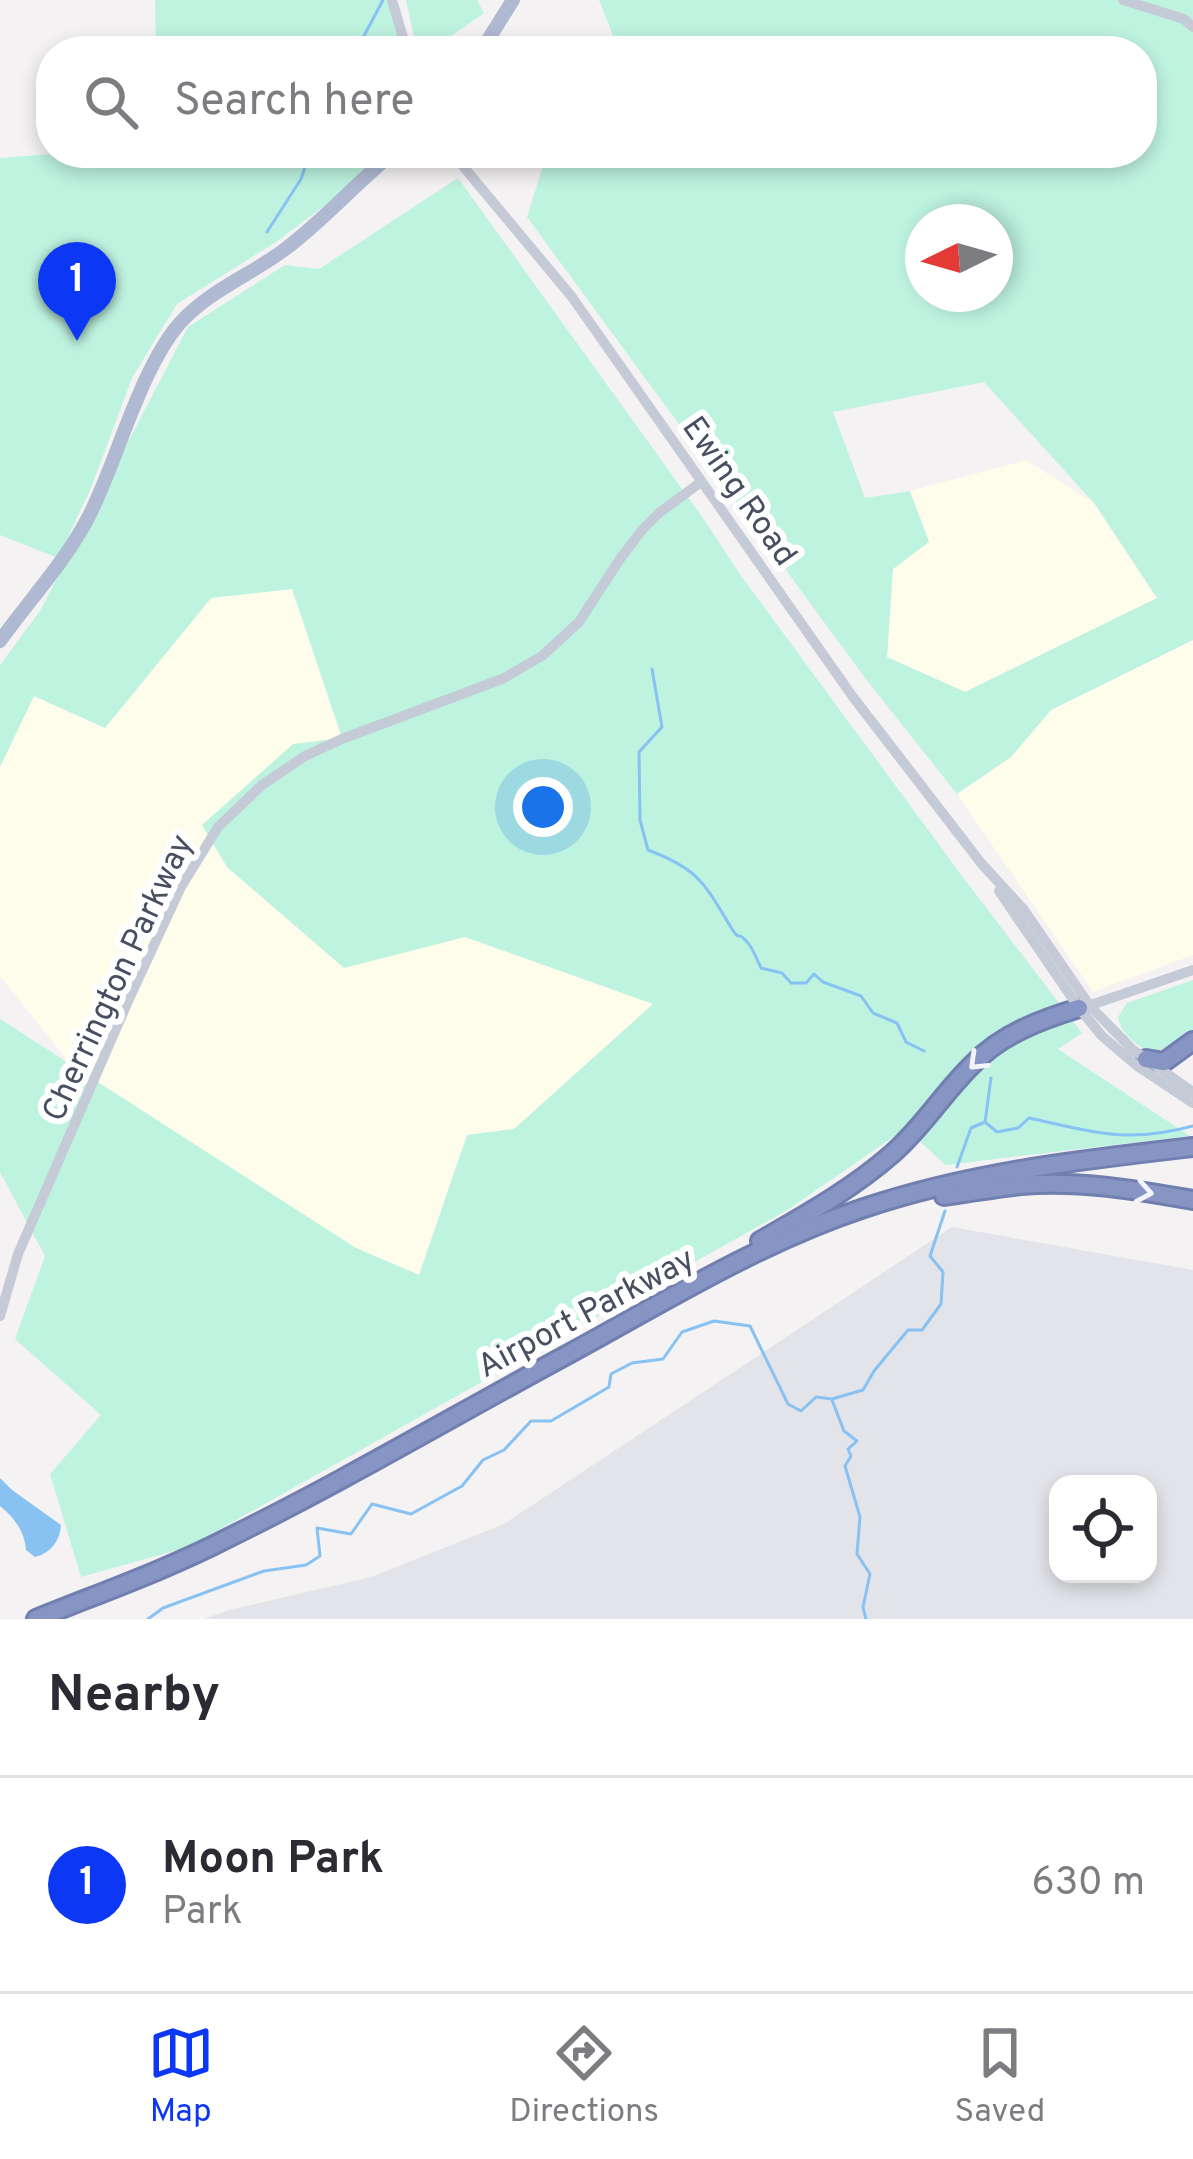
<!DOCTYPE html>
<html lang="en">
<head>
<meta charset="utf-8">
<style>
  :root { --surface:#fff; --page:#f7f7f7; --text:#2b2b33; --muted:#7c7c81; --line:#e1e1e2; --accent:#0c37f4 }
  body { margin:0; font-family:Overpass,sans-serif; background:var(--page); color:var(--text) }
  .controls { position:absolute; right:36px; bottom:36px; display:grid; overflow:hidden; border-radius:24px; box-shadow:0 6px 18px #0003 }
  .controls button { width:108px; height:108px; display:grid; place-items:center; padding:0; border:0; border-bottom:3px solid var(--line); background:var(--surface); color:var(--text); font:60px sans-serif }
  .compass { position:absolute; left:905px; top:204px; width:108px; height:108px; border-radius:50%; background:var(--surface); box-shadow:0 6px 18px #0003; rotate:265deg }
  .you { position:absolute; left:543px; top:807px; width:42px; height:42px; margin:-30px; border:9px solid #fff; border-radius:50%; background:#1a73e8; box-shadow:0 0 0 18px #1a73e833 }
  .badge { display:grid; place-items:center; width:78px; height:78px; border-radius:50%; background:var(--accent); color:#fff; font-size:39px; font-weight:700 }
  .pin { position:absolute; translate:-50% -99px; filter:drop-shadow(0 3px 6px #0008) }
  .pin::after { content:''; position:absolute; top:63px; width:42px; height:36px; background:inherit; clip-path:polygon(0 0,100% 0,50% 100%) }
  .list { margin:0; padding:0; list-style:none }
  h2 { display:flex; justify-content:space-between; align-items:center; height:156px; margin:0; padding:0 48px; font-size:51px }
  h2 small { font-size:39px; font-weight:400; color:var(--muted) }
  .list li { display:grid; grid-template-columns:78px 1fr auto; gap:36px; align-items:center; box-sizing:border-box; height:216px; padding:0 48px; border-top:3px solid var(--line) }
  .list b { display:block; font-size:45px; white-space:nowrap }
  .list p { margin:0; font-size:39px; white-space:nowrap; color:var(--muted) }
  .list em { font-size:39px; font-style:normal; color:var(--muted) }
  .icon { flex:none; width:66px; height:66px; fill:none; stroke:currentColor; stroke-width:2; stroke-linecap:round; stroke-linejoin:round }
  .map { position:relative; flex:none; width:1193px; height:1619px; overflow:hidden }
  .search { position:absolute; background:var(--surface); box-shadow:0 6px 18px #0003; left:36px; right:36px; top:36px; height:132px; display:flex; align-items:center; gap:30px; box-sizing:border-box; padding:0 42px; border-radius:48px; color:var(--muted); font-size:45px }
  .sheet { height:372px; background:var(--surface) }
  nav { display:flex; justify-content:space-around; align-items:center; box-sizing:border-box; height:168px; border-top:3px solid var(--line); background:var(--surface); font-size:33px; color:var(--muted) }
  nav a { display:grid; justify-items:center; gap:6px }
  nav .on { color:var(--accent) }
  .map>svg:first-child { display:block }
  .commercial { fill:#fefdec }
  .airport { fill:#e3e4e9; fill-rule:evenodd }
  .green { fill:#bef3e0; fill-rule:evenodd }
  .water { fill:#88c2f3 }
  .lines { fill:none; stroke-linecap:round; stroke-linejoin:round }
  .stream { stroke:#88c2f3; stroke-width:3 }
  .highway-casing { stroke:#717fb0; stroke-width:22 }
  .minor { stroke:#c5cad7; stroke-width:10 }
  .major { stroke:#b0b9d2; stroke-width:14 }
  .highway { stroke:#8695c4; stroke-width:16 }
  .oneway { stroke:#f3f4f9 }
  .labels { text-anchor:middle; stroke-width:12; stroke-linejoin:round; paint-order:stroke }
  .street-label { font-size:33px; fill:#484f61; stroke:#fff }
</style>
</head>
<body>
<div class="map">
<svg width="1193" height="1619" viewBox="0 0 1193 1619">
  <rect width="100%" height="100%" fill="#f4f2f2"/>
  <g class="commercial">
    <path d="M1026,460L1094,503L1157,598L965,692L887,657L893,569L929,542L910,491Z"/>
    <path d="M293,588L342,739L203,825L227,867L344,968L465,937L654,1004L514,1129L467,1135L420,1275L356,1248L72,1066L0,976V767L34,696L105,728L211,598Z"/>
    <path d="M1193,640V955L1093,992L957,794L1011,757L1051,710Z"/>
  </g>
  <path class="airport" d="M952,1227L1193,1270V1619H204L229,1610L371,1577L504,1524ZM1058,1484H1148V1574H1058Z"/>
  <g class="green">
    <path d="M155,0H388L403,51H156Z"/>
    <path d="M406,0H477L484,13L430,51H417Z"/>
    <path d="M599,0H1193V640L1051,710L1011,757L957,794L865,678L527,217L547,153H584L595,161L625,153H1142V51H619ZM923,222H995V294H923ZM984,382L1094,503L1157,598L965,692L887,657L893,569L929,542L910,491L865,498L833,412Z"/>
    <path d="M63,153H386L337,196L276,242L177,304L132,378L91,488L58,558L0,535V158Z"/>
    <path d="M458,178L703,518L739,573L962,876L1082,1033L1058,1049L1190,1136L945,1165L906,1128L789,1209L188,1547L81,1577L50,1474L101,1415L15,1339L45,1256L0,1172V1019L356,1248L419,1275L467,1135L514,1129L653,1004L465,937L344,968L227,867L202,825L293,744L342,738L292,589L211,598L105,728L34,696L0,767V665L40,611L188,327L285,265L319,269Z"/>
    <path d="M1193,980V1031L1155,1053C1140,1050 1120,1033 1118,1017L1127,1003Z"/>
  </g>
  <path class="water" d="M0,1478L12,1490L61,1525C60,1541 51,1553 35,1557L26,1550C25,1532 14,1517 0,1506Z"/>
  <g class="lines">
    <g class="stream">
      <path d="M356,51L383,0"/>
      <path d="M267,232L301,179L310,153"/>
      <path d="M652,669L662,727L639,752L640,820L648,850C701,870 705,885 732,929C741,943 736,929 747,942C753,948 757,960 761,968L782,973L791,983H806L814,974L823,982L861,996L873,1013L897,1023L906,1042L924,1051"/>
      <path d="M985,1122L991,1078"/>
      <path d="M957,1167L971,1128L985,1122L997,1132L1018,1128L1029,1118C1094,1132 1127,1144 1193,1126"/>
      <path d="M832,1400L844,1431L857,1441L848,1449L851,1456L845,1466L860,1517L857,1554L870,1574L863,1607L866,1619"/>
      <path d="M148,1619L163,1608L264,1571L306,1565L320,1556L317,1528L351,1534L372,1504L411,1514L462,1486L483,1460L504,1450L531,1421H551L609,1387L611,1374L632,1363L663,1359L682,1332L714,1321L750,1326L788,1404L801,1411L816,1397L832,1399L863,1390L874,1371L908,1330H922L941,1304L943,1272L930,1256L945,1211"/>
    </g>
    <defs>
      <g id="highway">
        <path d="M1146,1059L1164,1062L1193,1041"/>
        <path d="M944,1196C970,1192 995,1188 1021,1185C1079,1180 1136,1190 1193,1200"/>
        <path d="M760,1241C805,1215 852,1189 892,1154C923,1127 944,1092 973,1064C1002,1034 1040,1020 1079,1008"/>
        <path d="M36,1619C100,1593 166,1570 228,1538C342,1482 452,1417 563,1357C661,1304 758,1243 864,1208C971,1172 1081,1160 1193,1147"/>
      </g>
    </defs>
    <use href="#highway" class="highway-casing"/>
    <g class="minor">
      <path d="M392,0L407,51"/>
      <path d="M1123,0L1184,19L1193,27"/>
      <path d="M452,153L572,297L853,697L981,863L1024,910L1090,1006L1132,1049L1193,1092"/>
      <path d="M999,891L1079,1008L1102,1036L1136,1065L1193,1103"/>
      <path d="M1088,1006L1193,970"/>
      <path d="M0,1316L18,1254L129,999L181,887L218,827L262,785L305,756L342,739L502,679L542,656L579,622L620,559L642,530L659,513L701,482"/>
    </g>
    <g class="major">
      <path d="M481,51L513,0"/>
      <path d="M0,641C30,599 67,560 90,514C118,458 140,370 179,324C208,291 249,276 284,250C323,221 355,184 393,153"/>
    </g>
    <use href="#highway" class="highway"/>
  </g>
  <defs><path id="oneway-chevron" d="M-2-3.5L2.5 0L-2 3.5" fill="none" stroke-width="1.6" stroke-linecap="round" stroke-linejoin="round" transform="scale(3)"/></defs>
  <g class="oneway">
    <use href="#oneway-chevron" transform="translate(977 1062) rotate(136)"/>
    <use href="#oneway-chevron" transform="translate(1144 1192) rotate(10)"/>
  </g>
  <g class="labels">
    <g class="street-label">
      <text transform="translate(741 490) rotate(55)" y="12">Ewing Road</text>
      <text transform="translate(116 977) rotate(-65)" y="12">Cherrington Parkway</text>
      <text transform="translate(585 1311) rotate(-28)" y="12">Airport Parkway</text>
    </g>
  </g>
</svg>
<div class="controls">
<button><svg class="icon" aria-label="locate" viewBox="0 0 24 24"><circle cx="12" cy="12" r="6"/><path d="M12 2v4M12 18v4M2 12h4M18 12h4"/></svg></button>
</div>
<svg class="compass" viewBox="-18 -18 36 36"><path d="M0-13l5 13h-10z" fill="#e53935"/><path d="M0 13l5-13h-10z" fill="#7c7c81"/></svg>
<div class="you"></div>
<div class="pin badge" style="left:77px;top:341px">1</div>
<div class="search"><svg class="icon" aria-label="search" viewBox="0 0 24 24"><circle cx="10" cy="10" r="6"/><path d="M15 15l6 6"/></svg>Search here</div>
</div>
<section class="sheet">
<h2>Nearby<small></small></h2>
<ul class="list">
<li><span class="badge">1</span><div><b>Moon Park</b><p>Park</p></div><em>630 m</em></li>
</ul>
</section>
<nav>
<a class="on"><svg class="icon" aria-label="map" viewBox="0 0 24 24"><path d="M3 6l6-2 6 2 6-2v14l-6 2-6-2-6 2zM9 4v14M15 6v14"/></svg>Map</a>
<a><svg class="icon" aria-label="directions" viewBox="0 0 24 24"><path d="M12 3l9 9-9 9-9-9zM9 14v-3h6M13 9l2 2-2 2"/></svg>Directions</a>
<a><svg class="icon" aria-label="saved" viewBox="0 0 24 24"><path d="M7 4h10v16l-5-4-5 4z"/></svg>Saved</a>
</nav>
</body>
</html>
